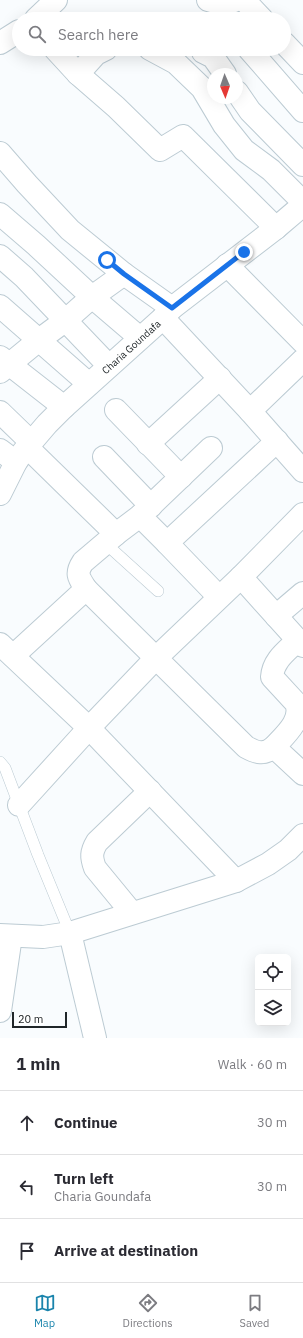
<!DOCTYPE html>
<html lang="en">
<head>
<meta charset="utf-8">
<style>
  :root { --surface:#fff; --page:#f7f7f7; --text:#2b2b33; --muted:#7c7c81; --line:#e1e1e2; --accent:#1a84ac }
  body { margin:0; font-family:"IBM Plex Sans",sans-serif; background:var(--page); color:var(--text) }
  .controls { position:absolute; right:12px; bottom:12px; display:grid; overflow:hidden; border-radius:6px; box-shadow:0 4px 16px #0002 }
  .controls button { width:36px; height:36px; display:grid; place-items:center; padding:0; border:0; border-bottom:1px solid var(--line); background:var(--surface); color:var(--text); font:20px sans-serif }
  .compass { position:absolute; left:207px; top:68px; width:36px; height:36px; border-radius:50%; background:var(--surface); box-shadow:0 4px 16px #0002; rotate:178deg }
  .scale { position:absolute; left:12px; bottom:10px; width:55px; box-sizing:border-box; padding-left:4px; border:2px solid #202629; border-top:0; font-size:11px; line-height:14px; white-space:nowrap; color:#202629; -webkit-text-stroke:3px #fff; paint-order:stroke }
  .stop { position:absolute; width:12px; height:12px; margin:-9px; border:3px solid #1a73e8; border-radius:50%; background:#fff }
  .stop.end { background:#1a73e8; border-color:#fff; box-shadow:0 1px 4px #0008 }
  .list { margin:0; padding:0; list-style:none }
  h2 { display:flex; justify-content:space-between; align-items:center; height:52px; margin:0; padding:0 16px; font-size:17px }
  h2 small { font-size:13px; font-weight:400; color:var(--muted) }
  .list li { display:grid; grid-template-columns:26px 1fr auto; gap:12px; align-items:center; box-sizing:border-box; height:64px; padding:0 16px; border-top:1px solid var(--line) }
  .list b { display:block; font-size:15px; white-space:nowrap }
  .list p { margin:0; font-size:13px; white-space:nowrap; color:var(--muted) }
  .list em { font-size:13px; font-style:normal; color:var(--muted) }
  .icon { flex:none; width:22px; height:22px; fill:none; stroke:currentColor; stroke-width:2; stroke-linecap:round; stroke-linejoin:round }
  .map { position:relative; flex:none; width:303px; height:1038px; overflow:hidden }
  .search { position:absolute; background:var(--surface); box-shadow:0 4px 16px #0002; left:12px; right:12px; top:12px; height:44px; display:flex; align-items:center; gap:10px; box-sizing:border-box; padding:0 14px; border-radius:22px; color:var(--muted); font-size:15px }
  .sheet { height:244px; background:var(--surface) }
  nav { display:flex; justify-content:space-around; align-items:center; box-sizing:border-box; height:56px; border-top:1px solid var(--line); background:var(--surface); font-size:11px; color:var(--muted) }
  nav a { display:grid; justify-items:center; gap:2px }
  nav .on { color:var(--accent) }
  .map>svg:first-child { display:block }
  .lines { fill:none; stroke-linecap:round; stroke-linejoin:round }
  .lane-casing { stroke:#bccbd3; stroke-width:12 }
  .street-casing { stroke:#bccbd3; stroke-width:24 }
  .lane { stroke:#fff; stroke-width:11 }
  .street { stroke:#fff; stroke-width:22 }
  .route { stroke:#1a73e8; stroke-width:5 }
  .labels { text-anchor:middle; stroke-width:4; stroke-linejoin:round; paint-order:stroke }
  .street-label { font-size:10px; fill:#202629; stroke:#fff }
</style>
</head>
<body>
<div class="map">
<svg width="303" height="1038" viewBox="0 0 303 1038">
  <rect width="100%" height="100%" fill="#f9fcfe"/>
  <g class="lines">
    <defs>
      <g id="lane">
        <path d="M105,543L158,591"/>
        <path d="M0,762L5,768L38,855L70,933"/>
      </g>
      <g id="street">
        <path d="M208,0L225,5L236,0"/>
        <path d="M244,0L262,19"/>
        <path d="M36,19L56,0"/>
        <path d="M0,43L19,31"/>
        <path d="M284,43L303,63"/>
        <path d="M55,49L78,74L96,54L106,49"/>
        <path d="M150,49L176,63L202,88L224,125L244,150L271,170L303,202"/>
        <path d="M249,49L303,111"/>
        <path d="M203,52L213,57L225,74"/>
        <path d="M78,74L116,107L160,150L183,136L276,228"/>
        <path d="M237,92L250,111L303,165"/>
        <path d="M0,153L27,184L70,230L124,274L172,308"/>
        <path d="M0,214L36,245L92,297L140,338"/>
        <path d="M0,256L24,277L109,366"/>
        <path d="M227,265L303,342"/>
        <path d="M0,306L89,384"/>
        <path d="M163,318L250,411L303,471"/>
        <path d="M0,357L64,407"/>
        <path d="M0,372L39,340L66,320L92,297L124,274"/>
        <path d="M116,410L181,477"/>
        <path d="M250,411L303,360"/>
        <path d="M0,412L31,442"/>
        <path d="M148,444L220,378"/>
        <path d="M27,447L116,534"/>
        <path d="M0,450L16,462"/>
        <path d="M104,457L151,506"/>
        <path id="s1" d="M0,494L16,462L23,452L47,424L64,407L163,318L172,308L276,228L303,205"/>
        <path d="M140,516L167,543"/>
        <path d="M241,577L303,646"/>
        <path d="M86,589C79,578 75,574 83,562L116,534L140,516L211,448"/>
        <path d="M219,597L167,543L277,441"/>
        <path d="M276,616L303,593"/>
        <path d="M0,644L89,728L236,881"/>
        <path d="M13,656L86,589L246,747C257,753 264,755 274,747L303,774"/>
        <path d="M274,747C285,735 303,720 296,703L272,677C273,660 287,651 298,640"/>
        <path d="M19,805L89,728L156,658L241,577L303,514"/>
        <path d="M132,913L95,868C91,857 91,852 97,842L150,791"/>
        <path d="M70,933L95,1038"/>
        <path d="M0,935L43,937L70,933L236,881L268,864L288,850L303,835"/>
        <path d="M0,1011L11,936"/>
      </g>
    </defs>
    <use href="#lane" class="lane-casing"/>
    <use href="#street" class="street-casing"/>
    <use href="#lane" class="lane"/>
    <use href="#street" class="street"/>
  </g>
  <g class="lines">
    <path class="route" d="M107,260L124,274L172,308L244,252"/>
  </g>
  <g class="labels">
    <g class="street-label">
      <text dy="4" stroke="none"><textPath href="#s1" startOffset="199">Charia Goundafa</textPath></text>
    </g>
  </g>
</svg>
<div class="controls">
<button><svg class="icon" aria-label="locate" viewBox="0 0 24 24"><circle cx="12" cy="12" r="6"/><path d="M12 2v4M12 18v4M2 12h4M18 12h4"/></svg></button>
<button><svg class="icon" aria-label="layers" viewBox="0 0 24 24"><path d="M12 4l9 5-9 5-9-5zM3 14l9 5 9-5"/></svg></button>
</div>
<svg class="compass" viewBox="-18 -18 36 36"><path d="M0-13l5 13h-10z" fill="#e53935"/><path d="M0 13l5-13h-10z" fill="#7c7c81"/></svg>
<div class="scale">20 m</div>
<div class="stop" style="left:107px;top:260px"></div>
<div class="stop end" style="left:244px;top:252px"></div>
<div class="search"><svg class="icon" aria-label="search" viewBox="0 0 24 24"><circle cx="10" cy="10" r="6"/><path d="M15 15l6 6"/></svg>Search here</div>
</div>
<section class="sheet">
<h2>1 min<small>Walk · 60 m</small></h2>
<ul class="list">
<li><svg class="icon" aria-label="ahead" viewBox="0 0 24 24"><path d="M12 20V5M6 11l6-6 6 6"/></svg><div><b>Continue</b></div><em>30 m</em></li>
<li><svg class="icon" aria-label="left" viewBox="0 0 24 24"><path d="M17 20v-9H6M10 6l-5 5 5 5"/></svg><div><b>Turn left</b><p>Charia Goundafa</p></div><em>30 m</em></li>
<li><svg class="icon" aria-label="arrive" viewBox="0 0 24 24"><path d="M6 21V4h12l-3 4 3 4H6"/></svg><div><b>Arrive at destination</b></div></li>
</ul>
</section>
<nav>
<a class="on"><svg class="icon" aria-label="map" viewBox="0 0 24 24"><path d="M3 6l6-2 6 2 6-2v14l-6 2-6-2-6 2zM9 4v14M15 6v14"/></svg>Map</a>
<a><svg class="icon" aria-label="directions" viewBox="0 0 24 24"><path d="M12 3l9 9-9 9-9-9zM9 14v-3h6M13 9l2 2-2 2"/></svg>Directions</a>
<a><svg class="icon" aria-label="saved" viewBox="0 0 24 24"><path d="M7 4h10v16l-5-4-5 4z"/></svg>Saved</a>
</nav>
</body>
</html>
